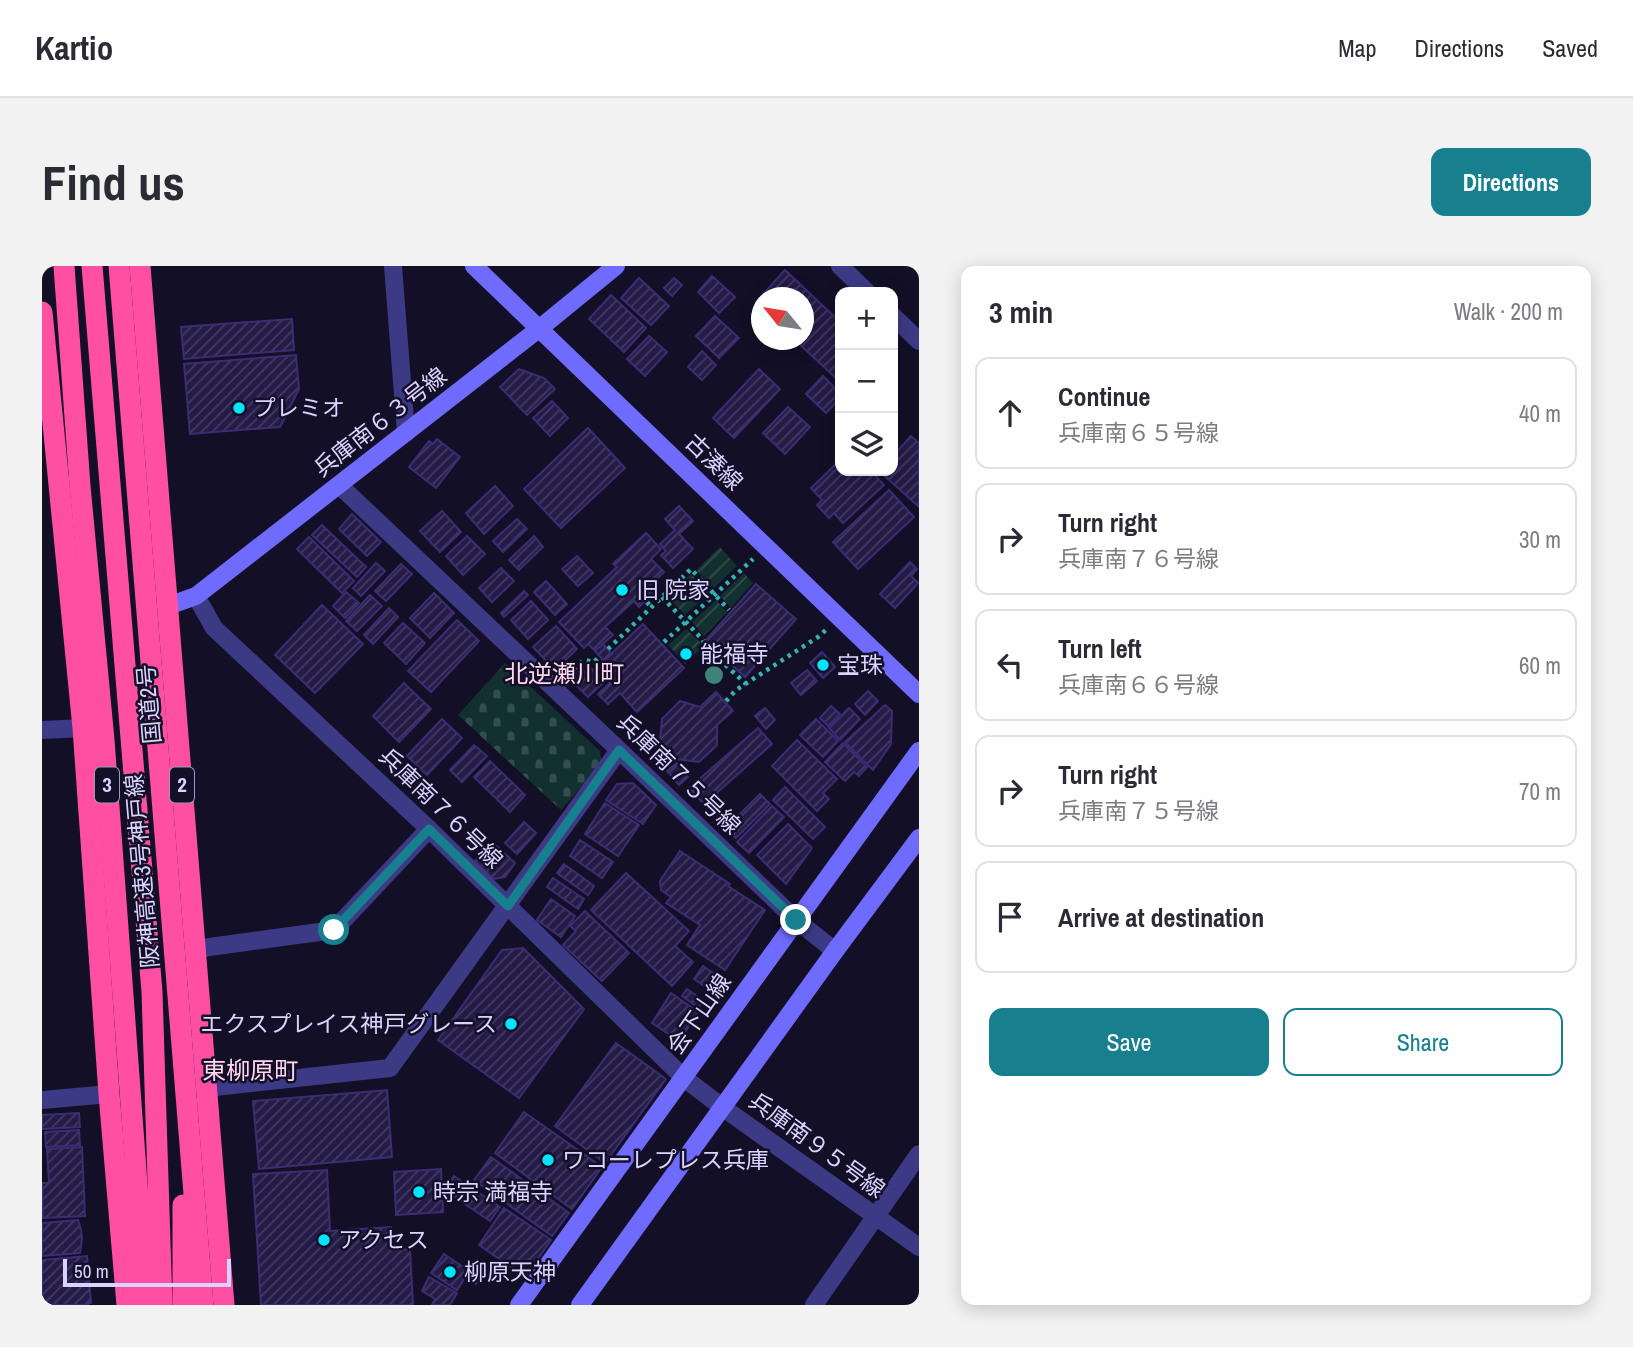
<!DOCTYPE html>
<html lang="en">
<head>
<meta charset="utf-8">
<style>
  :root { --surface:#fff; --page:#f2f2f3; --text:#2b2b33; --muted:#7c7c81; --line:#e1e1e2; --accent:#187f8f }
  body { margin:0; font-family:"Archivo Narrow","Noto Sans JP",sans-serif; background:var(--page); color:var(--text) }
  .controls { position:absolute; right:21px; top:21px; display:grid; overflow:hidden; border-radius:14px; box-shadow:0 4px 18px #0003 }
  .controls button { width:63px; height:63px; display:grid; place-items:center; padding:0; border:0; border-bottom:2px solid var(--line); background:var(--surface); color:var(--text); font:35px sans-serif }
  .compass { position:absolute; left:709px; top:21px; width:63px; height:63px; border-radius:50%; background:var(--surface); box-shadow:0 4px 18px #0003; rotate:300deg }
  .scale { position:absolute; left:21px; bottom:18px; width:168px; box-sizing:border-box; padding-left:7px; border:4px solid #d9d4ff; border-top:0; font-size:19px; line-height:24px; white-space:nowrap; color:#d9d4ff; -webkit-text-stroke:5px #130f26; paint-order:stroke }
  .stop { position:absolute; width:21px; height:21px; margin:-16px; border:5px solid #187f8f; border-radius:50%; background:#fff }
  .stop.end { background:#187f8f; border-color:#fff; box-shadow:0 2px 7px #0008 }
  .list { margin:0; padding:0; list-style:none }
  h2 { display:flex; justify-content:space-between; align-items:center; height:91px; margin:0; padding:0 28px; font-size:30px }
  h2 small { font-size:23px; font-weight:400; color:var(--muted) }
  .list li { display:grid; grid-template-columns:46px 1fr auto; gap:21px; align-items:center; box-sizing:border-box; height:112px; margin:0 14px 14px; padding:0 14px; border:2px solid var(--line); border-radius:14px }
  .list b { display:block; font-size:26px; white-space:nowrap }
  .list p { margin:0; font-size:23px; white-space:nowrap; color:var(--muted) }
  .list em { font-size:23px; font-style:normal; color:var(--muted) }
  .actions { display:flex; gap:14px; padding:21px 28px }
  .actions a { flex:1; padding:16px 0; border:2px solid var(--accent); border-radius:14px; text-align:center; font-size:24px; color:var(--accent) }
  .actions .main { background:var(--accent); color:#fff }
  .icon { flex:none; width:38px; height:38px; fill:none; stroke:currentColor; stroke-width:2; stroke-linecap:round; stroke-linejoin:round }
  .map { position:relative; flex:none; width:877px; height:1039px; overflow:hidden; border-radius:14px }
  header { display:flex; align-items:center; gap:42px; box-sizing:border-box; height:98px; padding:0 35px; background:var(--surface); border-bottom:2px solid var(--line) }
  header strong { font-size:33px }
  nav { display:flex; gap:38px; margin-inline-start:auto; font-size:24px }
  .intro { display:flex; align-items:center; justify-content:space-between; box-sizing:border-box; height:168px; padding:0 42px }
  h1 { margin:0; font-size:49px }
  .button { padding:18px 32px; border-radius:14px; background:var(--accent); color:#fff; font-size:24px; font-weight:700 }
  main { display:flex; gap:42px; padding:0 42px }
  aside { flex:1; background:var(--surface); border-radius:14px; box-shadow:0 4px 18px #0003 }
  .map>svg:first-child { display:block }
  .cemetery { fill:url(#cemetery-stones) }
  .garden { fill:url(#garden-furrows) }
  .building { fill:url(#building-hatch); stroke:#3b2d73; stroke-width:2 }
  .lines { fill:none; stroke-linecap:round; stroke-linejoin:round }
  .path { stroke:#2fb8b0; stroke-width:4.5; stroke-dasharray:3.5 5; stroke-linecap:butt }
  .street { stroke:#3d3a85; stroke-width:18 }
  .secondary { stroke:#6f6bff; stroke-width:18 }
  .highway { stroke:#ff4fa3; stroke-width:21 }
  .tree { fill:#3d827b }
  .route { stroke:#187f8f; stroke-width:9 }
  .poi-dot { fill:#00e5ff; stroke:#130f26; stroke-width:2.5 }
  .labels { text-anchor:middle; stroke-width:5; stroke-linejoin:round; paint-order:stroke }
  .shield { fill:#130f26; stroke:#9e99be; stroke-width:2 }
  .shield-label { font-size:21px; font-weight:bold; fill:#d9d4ff }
  .poi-label { font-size:23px; fill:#d9d4ff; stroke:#130f26; text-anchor:start }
  .street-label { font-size:23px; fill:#d9d4ff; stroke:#130f26 }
  .neighbourhood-label { font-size:24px; fill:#ffd6f0; stroke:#130f26 }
</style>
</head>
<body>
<header>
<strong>Kartio</strong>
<nav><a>Map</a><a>Directions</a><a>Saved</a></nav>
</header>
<div class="intro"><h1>Find us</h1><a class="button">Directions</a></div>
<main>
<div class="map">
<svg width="877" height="1039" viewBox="0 0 877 1039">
  <defs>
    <pattern id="cemetery-stones" width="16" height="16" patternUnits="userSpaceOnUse" patternTransform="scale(1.75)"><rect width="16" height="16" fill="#12302f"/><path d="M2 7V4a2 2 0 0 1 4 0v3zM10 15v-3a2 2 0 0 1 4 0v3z" fill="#344d4e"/></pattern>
    <pattern id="garden-furrows" width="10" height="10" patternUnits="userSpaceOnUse" patternTransform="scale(1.75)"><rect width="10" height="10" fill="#12302f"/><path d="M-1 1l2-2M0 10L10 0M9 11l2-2" fill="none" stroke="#344d4e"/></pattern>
    <pattern id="building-hatch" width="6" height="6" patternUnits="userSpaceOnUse" patternTransform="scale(1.75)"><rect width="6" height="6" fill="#241b47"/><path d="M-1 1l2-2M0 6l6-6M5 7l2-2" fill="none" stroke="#433b63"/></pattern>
  </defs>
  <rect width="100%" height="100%" fill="#130f26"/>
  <path class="cemetery" d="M463,397L558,485L560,498L519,544L416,449Z"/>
  <g class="garden">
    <path d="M678,281L695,300L672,322L654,304Z"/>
    <path d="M702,307L711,317L689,342L678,330Z"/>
    <path d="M649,308L667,327L643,349L626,331Z"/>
    <path d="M674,334L685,346L662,370L650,356Z"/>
    <path d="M644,363L659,377L655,381L658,384L643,398L626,379Z"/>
  </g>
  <g class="building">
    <path d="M743,4L798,56V116L753,74H762V32H720V41L714,36Z"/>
    <path d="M670,10L693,31L677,47L656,26Z"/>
    <path d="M597,12L627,40L609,59L579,32Z"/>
    <path d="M632,12L640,19L630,30L622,22Z"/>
    <path d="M569,29L604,62L582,86L547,53Z"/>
    <path d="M673,50L697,72L677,92L654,70Z"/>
    <path d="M250,53L252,84L142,93L139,61Z"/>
    <path d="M607,70L625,86L603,110L585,93Z"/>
    <path d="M660,85L674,99L660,114L646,101Z"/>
    <path d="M254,89L257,123L238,161L148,168L142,98Z"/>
    <path d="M477,103L502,112L513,123L485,149L458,121Z"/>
    <path d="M717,103L738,123L692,172L671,152Z"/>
    <path d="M781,110L798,127V132L784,147L764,128Z"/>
    <path d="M510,135L526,152L508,170L491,152Z"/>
    <path d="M746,141L768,161L743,188L721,167Z"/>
    <path d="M546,162L583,202L519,262L482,223Z"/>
    <path d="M869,170L877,177V241L837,205H851V190Z"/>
    <path d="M395,173L418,191L394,222L367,201L387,175L391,178Z"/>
    <path d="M798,194V205H829L842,219L801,257L792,247L787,252L775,239L780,234L769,222Z"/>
    <path d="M453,220L471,240L442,268L424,247Z"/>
    <path d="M847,224L872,251L816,303L791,276Z"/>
    <path d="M637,240L651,255L637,268L651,283L631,302L619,289L624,285L618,278L633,264L623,253Z"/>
    <path d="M400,245L419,266L398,286L378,265Z"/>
    <path d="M310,248L339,276L325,290L297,263Z"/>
    <path d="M475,253L485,263L461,286L451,275Z"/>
    <path d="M280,259L324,301L315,311L270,269Z"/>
    <path d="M604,267L619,283L609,293L622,306L606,321L612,327L597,341L592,335L563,361L571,369L553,385L546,378L542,382L517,356L575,301L571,298Z"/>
    <path d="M425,270L443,288L421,309L404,290Z"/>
    <path d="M492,270L501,281L477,304L467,294Z"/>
    <path d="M267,271L312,315L300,327L255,283Z"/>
    <path d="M535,290L551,307L536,320L520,303Z"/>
    <path d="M868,296L875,303L869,310L876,317L853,342L838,328Z"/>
    <path d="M334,297L343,305L319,330L311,322Z"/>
    <path d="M359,298L370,308L344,335L333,325Z"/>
    <path d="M459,302L472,315L450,336L437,322Z"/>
    <path d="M504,315L525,338L513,349L492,326Z"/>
    <path d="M714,318L754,353L703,411L663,375Z"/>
    <path d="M482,325L486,329L462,351L459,347Z"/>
    <path d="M304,326L317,337L303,352L291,340Z"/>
    <path d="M392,327L412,347L388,372L368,352Z"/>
    <path d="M328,329L340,340L315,365L304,355Z"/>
    <path d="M489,335L506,354L486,373L469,354Z"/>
    <path d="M280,339L321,378L273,427L233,389Z"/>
    <path d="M347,342L356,351L331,378L322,369Z"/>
    <path d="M415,354L437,375L389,426L366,405Z"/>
    <path d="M361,357L383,377L364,398L342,377Z"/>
    <path d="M601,358L642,402L595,446L578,427L566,438L556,428L568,417L554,402Z"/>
    <path d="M514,360L535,383L513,404L491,381Z"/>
    <path d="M561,378L570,388L562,395L553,385Z"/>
    <path d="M780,386L793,401L781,412L768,397Z"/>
    <path d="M548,401L562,416L546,431L531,416Z"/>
    <path d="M765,404L775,415L759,429L749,417Z"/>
    <path d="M362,417L389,443L357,476L331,450Z"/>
    <path d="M826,425L836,435L823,449L813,438Z"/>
    <path d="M674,426L691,445L675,459V479L657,496L634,493L618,476L620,453L638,435L658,441Z"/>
    <path d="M843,439L850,445L849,478L831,504L803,476Z"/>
    <path d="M789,440L798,448L786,460L778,452Z"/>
    <path d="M723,442L733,454L724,463L713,450Z"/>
    <path d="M807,442L818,453L798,474L787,462Z"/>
    <path d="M400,453L420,472L385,509L365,490Z"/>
    <path d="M774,453L796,475L781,491L758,469Z"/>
    <path d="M716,462L730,478L662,538L647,522Z"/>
    <path d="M755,474L795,513L781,527L787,533L775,545L730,500Z"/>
    <path d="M801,477L825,501L817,510L812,506L803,515L783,496Z"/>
    <path d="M432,479L445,490L420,516L408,504Z"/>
    <path d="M448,495L483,529L468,546L432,511Z"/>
    <path d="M635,497L646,511L637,519L625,505Z"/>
    <path d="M591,517L614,539L601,558L564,534L575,518Z"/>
    <path d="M743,521L783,561L771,573L731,534Z"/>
    <path d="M718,528L728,538L694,572L683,563Z"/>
    <path d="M563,537L597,559L576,590L543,568Z"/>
    <path d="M730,540L742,551L707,587L695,576Z"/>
    <path d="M482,556L494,567L475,588L463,577Z"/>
    <path d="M746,558L770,582L744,618L715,589Z"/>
    <path d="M538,574L571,596L560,612L528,590Z"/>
    <path d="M450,576L473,597L463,611L452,613L433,595Z"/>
    <path d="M638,585L688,618L686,620L723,644L683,704L645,679L658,659L624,637L629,631L619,624L618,615Z"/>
    <path d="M522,598L552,620L546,629L515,607Z"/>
    <path d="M584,607L647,665L633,680L651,696L630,720L549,644Z"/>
    <path d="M511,612L542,633L536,643L505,621Z"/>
    <path d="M509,633L533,650L519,671L495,654Z"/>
    <path d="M543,645L587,687L560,715L521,679L534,665L528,660Z"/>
    <path d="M481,682L542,743L477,832L396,774L460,684Z"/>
    <path d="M661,700L680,713L671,726L652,713Z"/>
    <path d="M645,723L662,735L657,742L640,730Z"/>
    <path d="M629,727L656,746L637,775L610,757Z"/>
    <path d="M574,777L624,813L563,897L513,860Z"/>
    <path d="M345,824L350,891L217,903L211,835Z"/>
    <path d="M482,846L560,901L530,943L453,887Z"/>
    <path d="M37,847L38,861L0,863V849Z"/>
    <path d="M37,864L38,879L4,881L3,866Z"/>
    <path d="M40,881L43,950L1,952L0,917H7L5,883Z"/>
    <path d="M449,891L527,947L510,970L432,914Z"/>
    <path d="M399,903L401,946L354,949L352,906Z"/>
    <path d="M285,904L288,965L349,961L350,984L368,983L371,1039H219L211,908Z"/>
    <path d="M412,910L458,941L448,955L402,924Z"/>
    <path d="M462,942L509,974L483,1011L437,979Z"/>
    <path d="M36,954L39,964L40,973L38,987L0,990V957Z"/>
    <path d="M402,988L427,1005L415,1024L389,1007Z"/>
    <path d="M45,990L49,1037H45L46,1039H0V994Z"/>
    <path d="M437,1000L443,1004L434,1018L428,1014Z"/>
    <path d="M387,1011L415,1027L408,1039H390L393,1033L380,1025Z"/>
  </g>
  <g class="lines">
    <g class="path">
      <path d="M620,331L661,374L663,380L704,418"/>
      <path d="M605,336L609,341"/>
      <path d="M622,376L711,293"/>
      <path d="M566,383L649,303L687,344"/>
      <path d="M525,409L542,394L552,396L558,390"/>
      <path d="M684,435L694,424L776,371L785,363"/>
    </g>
    <g class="street">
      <path d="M351,0L364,167"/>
      <path d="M798,0L825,26"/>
      <path d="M851,50L877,75"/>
      <path d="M297,219L577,484L754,654L793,685"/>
      <path d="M154,330L172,362L387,563L642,812L680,841L877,981"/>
      <path d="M0,464L41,462"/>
      <path d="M153,683L292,664L387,563"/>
      <path d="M164,822L348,802L577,484"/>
      <path d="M0,834L67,828"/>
      <path d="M772,1039L877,888"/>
    </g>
    <g class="secondary">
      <path d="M432,0L877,428"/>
      <path d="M126,340L154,330L498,62L574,0"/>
      <path d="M477,1039L877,485"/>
      <path d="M538,1039L793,685L877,572"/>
    </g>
    <g class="highway">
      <path d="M22,0L38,220L62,474L104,1039"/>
      <path d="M50,0L110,726L120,1039"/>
      <path d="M77,0L161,1039"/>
      <path d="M98,0L182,1039"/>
      <path d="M0,46L41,462L67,828L85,1039"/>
      <path d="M141,1039V939"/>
    </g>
  </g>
  <circle class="tree" cx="672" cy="409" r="9"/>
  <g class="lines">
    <path class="route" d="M292,664L387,563L466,640L577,484L754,654"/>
  </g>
  <g class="poi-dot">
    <circle cx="197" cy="142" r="7"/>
    <circle cx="580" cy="324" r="7"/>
    <circle cx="644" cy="388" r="7"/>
    <circle cx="781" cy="399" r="7"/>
    <circle cx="469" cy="758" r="7"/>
    <circle cx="506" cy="894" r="7"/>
    <circle cx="377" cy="926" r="7"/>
    <circle cx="282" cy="974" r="7"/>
    <circle cx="408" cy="1006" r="7"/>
  </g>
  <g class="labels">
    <g class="shield">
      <rect x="53" y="501.5" width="24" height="35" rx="5"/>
      <rect x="128" y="501.5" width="24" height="35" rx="5"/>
    </g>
    <g class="shield-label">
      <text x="65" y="526">3</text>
      <text x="140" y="526">2</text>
    </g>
    <g class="poi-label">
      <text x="211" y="150">プレミオ</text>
      <text x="594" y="332">旧 院家</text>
      <text x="658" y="396">能福寺</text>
      <text x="795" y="407">宝珠</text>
      <text x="455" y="766" text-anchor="end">エクスプレイス神戸グレース</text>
      <text x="520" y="902">ワコーレプレス兵庫</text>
      <text x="391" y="934">時宗 満福寺</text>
      <text x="296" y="982">アクセス</text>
      <text x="422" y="1014">柳原天神</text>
    </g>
    <g class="street-label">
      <text transform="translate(338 156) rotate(-38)" y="8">兵庫南６３号線</text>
      <text transform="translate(672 196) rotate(44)" y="8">古湊線</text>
      <text transform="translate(107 438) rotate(-95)" y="8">国道2号</text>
      <text transform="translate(637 508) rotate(44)" y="8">兵庫南７５号線</text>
      <text transform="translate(399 542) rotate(44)" y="8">兵庫南７６号線</text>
      <text transform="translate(100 605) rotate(-95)" y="8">阪神高速3号神戸線</text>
      <text transform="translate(657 748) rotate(-55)" y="8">会下山線</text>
      <text transform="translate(775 879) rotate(36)" y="8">兵庫南９５号線</text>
    </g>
    <g class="neighbourhood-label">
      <text x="522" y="416">北逆瀬川町</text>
      <text x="208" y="813">東柳原町</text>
    </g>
  </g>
</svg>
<div class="controls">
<button>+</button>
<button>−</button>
<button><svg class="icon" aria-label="layers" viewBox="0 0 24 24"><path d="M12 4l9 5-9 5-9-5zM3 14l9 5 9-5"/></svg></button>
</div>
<svg class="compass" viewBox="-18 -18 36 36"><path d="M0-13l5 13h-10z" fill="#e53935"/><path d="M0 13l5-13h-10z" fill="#7c7c81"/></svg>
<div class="scale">50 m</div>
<div class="stop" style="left:292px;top:664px"></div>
<div class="stop end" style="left:754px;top:654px"></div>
</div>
<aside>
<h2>3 min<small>Walk · 200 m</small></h2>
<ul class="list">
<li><svg class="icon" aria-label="ahead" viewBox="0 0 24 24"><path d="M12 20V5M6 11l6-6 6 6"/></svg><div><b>Continue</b><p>兵庫南６５号線</p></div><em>40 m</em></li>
<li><svg class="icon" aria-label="right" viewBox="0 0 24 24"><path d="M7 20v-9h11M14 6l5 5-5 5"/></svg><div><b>Turn right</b><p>兵庫南７６号線</p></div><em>30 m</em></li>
<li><svg class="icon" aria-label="left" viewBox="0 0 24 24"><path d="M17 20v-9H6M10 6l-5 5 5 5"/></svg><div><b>Turn left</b><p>兵庫南６６号線</p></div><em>60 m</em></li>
<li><svg class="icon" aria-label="right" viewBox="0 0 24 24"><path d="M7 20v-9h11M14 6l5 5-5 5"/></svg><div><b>Turn right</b><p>兵庫南７５号線</p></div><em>70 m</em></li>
<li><svg class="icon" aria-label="arrive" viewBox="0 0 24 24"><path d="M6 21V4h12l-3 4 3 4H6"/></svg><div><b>Arrive at destination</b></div></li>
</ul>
<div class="actions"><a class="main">Save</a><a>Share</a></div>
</aside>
</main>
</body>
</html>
